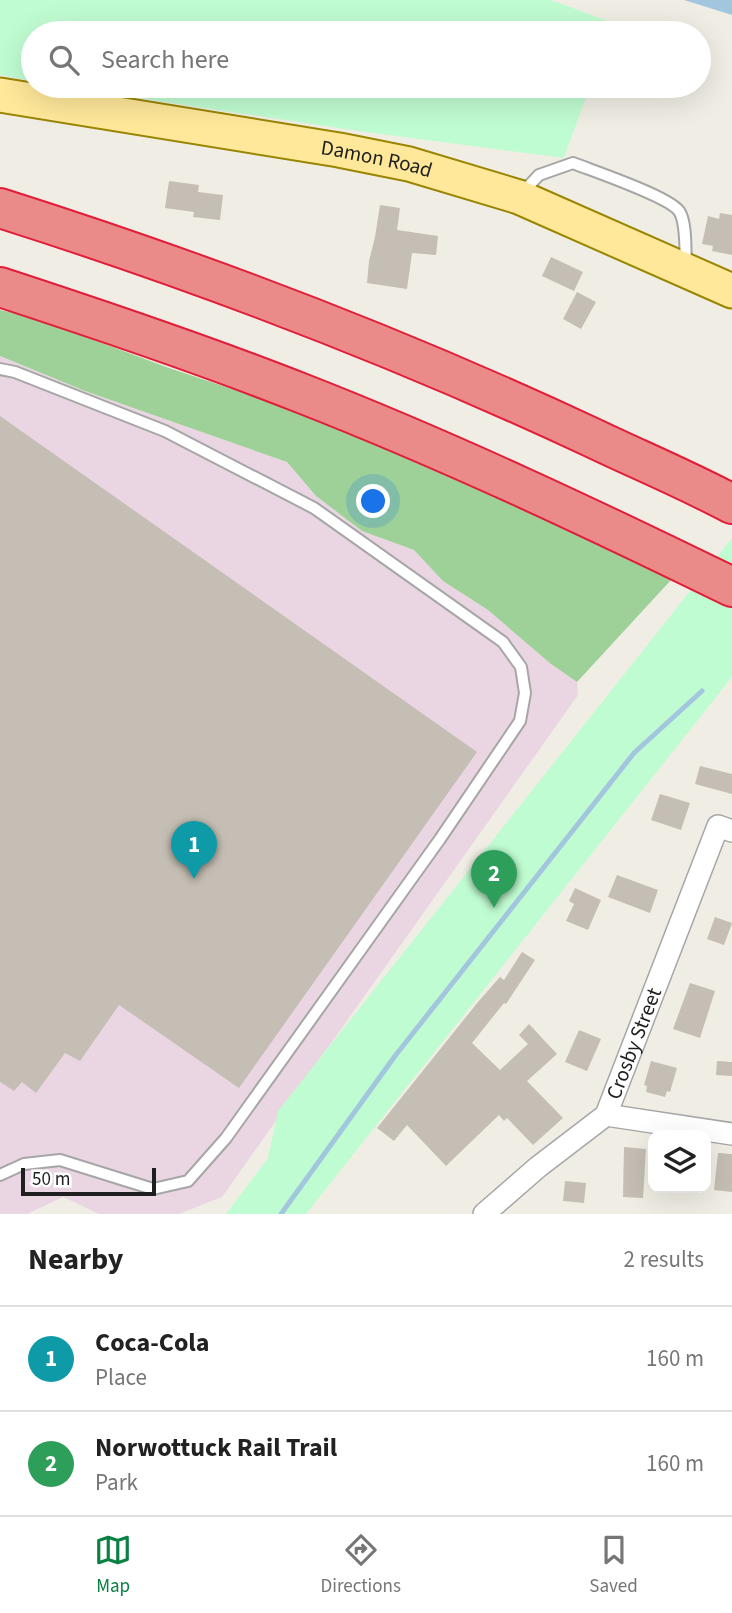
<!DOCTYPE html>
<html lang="en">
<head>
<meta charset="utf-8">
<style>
  :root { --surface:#fff; --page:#f6f6f6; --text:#222; --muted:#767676; --line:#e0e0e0; --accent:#0b8043 }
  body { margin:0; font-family:"Source Sans 3",sans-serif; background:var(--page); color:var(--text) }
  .controls { position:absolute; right:21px; bottom:21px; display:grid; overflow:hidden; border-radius:14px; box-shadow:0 7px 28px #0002 }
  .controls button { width:63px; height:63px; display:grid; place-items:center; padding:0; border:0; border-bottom:2px solid var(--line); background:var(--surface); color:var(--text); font:35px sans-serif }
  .scale { position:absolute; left:21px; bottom:18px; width:135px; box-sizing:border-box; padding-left:7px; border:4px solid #1f1f1f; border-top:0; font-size:19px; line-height:24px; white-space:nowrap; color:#1f1f1f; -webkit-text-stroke:5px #fff; paint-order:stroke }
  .you { position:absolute; left:374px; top:502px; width:24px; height:24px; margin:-18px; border:5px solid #fff; border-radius:50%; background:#1a73e8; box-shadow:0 0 0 10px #1a73e833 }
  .badge { display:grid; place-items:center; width:46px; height:46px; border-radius:50%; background:var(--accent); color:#fff; font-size:23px; font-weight:700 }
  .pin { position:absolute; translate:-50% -58px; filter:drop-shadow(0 2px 4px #0008) }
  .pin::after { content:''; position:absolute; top:37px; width:24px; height:21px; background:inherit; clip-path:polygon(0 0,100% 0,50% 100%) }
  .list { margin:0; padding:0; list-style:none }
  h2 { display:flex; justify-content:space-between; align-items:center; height:91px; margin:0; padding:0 28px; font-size:30px }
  h2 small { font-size:23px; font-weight:400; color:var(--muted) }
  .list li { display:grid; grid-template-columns:46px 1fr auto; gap:21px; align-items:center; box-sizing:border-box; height:105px; padding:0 28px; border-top:2px solid var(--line) }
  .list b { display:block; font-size:26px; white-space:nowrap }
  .list p { margin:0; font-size:23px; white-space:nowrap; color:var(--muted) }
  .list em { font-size:23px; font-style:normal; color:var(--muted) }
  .icon { flex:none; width:38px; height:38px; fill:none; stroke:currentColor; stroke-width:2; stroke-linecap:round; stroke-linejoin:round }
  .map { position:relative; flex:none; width:732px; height:1214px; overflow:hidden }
  .search { position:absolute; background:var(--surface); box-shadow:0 7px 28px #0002; left:21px; right:21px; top:21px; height:77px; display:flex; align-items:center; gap:18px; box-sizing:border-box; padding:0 24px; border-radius:38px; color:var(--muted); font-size:26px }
  .sheet { height:301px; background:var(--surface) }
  nav { display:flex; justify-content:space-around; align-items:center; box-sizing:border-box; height:98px; border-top:2px solid var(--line); background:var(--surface); font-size:19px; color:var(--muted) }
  nav a { display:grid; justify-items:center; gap:4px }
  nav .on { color:var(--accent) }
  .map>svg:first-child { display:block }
  .industrial { fill:#e9d6e2 }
  .forest { fill:#9dd198 }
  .park { fill:#c0fcd1 }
  .water { fill:#a3c6df }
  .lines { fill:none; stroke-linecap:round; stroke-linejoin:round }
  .stream { stroke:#a3c6df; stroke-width:5 }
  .building { fill:#c5beb4 }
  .lane-casing { stroke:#a6a6a6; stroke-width:14 }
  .street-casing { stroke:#a6a6a6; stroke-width:24 }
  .primary-casing { stroke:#998500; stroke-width:37 }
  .highway-casing { stroke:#e21d39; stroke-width:42 }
  .lane { stroke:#fff; stroke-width:10 }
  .street { stroke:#fff; stroke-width:21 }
  .primary { stroke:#ffe89a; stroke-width:33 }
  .highway { stroke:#ea8b89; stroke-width:38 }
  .labels { text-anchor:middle; stroke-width:7; stroke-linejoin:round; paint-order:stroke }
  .street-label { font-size:21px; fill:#1f1f1f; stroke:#fff }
</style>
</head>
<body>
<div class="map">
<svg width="732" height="1214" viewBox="0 0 732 1214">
  <rect width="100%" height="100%" fill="#f0eee4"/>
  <path class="industrial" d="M0,356L85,391L287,462L316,496L362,531L414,550L443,581L488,610L551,664L577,682L578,695L222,1197L179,1214H99L63,1197L27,1214H0Z"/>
  <path class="forest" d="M0,310L32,317L169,368L322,419L546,517L671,580L577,682L551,664L488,610L443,581L414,550L362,531L316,496L287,462L85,391L0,356Z"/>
  <g class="park">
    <path d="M0,0H551L613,23L609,33H33V81L0,75Z"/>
    <path d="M58,86H590L564,158L365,132Z"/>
    <path d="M732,538V677L306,1214H226L268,1158L278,1111Z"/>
  </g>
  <path class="water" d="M684,0H732V15Z"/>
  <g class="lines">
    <path class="stream" d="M281,1214L395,1056L634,753L702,691"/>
  </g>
  <g class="building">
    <path d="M169,181L199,185L198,192L223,195L220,220L193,217L194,212L165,208Z"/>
    <path d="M380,205L400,208L397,230L438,236L436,255L412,253L407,289L367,283L369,261L375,237Z"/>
    <path d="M720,213L732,215V255L712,251L713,246L702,244L708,216L719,219Z"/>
    <path d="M551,257L583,272L574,291L542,276Z"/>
    <path d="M577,292L596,302L581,329L563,319Z"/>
    <path d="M0,416L477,752L239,1088L119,1005L80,1061L65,1053L36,1093L22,1082L14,1091L0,1082Z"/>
    <path d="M700,766L732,774V794L695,784Z"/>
    <path d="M660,794L690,803L681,830L651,820Z"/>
    <path d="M617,875L658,890L650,913L608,897Z"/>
    <path d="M575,888L601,900L588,930L566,921L574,904L569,901Z"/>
    <path d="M715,917L732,923L724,945L707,939Z"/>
    <path d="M522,952L535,960L506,1004L504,1003L472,1043L500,1070L528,1044L519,1035L529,1024L557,1054L527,1081L563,1118L533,1145L507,1118L504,1121L499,1115L446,1166L407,1125L394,1141L377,1128L478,1002L500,977L504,980Z"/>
    <path d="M690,983L715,991L700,1038L673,1029Z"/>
    <path d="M579,1030L601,1039L587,1071L565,1062Z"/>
    <path d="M651,1061L677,1068L670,1092L667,1091L665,1097L646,1092L647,1086L644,1085Z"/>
    <path d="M717,1061L732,1062V1076L716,1075Z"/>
    <path d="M624,1147L646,1149L643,1198L623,1197Z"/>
    <path d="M718,1153L732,1154V1192L714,1190Z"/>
    <path d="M565,1181L586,1183L584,1203L563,1201Z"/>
  </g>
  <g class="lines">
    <defs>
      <g id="lane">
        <path d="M523,192L539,175L573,163C593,171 668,196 679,211C687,222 685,253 686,266"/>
        <path d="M0,369L15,372L165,431L314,508L503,642L521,667L525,693L520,721L440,839L226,1138L188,1181L153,1189L60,1160L24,1164L0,1175"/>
      </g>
      <g id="street">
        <path d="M606,1115L732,1134"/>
        <path id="s1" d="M484,1214L538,1167L606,1115L718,826L732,831"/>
      </g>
      <g id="primary">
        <path id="s2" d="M0,95L339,150L409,164L519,197L732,291"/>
      </g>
      <g id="highway">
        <path d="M0,208C202,272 401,348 593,438C639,460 687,480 732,504"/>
        <path d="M0,287C101,320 202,354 301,393C447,450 591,518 732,587"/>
      </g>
    </defs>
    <use href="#lane" class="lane-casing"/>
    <use href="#street" class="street-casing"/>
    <use href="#primary" class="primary-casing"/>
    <use href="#highway" class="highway-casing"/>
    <use href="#lane" class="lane"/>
    <use href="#street" class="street"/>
    <use href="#primary" class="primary"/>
    <use href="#highway" class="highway"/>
  </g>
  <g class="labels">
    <g class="street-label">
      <text dy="7" stroke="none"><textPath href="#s2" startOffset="382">Damon Road</textPath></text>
      <text dy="7" stroke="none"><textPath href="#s1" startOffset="234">Crosby Street</textPath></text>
    </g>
  </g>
</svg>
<div class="controls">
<button><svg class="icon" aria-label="layers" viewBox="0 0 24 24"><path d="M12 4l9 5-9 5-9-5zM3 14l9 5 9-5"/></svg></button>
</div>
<div class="scale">50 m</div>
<div class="you"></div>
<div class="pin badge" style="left:194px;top:879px;background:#0f9aa8">1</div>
<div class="pin badge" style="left:494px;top:908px;background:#2e9e5b">2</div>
<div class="search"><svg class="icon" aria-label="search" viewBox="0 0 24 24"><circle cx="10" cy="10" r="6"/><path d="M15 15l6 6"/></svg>Search here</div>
</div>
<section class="sheet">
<h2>Nearby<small>2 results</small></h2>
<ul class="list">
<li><span class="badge" style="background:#0f9aa8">1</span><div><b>Coca-Cola</b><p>Place</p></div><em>160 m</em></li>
<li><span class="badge" style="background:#2e9e5b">2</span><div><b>Norwottuck Rail Trail</b><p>Park</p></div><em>160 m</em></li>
</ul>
</section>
<nav>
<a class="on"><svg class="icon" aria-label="map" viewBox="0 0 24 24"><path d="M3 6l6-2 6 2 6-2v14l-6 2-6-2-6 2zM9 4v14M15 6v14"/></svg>Map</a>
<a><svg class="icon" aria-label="directions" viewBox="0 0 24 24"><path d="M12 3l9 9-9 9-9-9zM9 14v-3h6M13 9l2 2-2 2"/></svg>Directions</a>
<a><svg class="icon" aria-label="saved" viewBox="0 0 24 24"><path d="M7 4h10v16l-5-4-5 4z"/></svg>Saved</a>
</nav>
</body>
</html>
